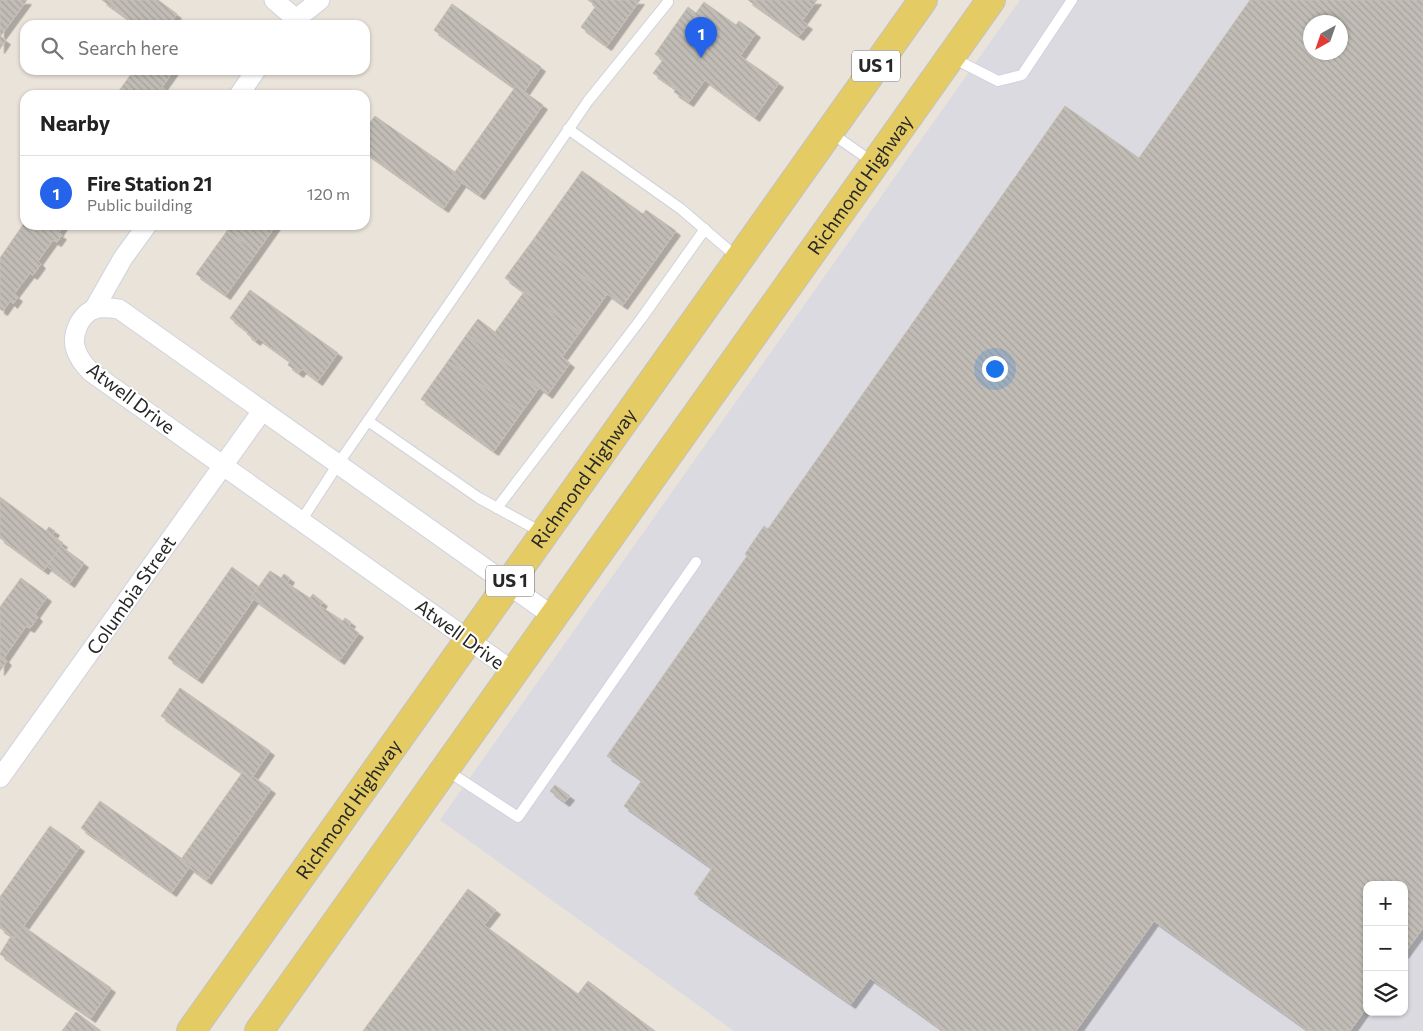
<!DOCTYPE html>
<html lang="en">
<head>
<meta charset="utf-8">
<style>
  :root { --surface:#fff; --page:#f6f6f6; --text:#222; --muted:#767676; --line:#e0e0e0; --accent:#2563eb }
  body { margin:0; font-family:Commissioner,sans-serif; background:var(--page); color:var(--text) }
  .controls { position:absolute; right:15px; bottom:15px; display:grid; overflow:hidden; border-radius:10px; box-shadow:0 1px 4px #0004 }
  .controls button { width:45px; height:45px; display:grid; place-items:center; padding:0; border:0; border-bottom:1px solid var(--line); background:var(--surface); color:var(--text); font:25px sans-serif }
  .compass { position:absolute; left:1303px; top:15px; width:45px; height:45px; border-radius:50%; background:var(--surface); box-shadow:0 1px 4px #0004; rotate:220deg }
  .you { position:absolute; left:994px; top:368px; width:18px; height:18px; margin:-12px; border:4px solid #fff; border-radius:50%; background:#1a73e8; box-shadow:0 0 0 8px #1a73e833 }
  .badge { display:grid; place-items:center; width:32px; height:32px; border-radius:50%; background:var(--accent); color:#fff; font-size:16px; font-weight:700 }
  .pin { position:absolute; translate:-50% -41px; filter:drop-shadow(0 1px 2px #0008) }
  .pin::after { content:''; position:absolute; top:26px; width:18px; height:15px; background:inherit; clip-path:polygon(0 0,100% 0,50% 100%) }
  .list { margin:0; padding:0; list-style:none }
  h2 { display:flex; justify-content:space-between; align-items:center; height:65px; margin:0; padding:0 20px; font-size:21px }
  h2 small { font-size:16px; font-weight:400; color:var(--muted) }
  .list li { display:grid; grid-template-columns:32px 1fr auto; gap:15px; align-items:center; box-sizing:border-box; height:75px; padding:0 20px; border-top:1px solid var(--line) }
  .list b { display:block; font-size:19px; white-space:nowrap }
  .list p { margin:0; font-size:16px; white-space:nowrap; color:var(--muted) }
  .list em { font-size:16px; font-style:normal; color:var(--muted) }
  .icon { flex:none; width:28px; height:28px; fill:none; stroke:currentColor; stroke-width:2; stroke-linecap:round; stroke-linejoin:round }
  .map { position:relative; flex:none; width:1423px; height:1031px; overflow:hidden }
  .search { position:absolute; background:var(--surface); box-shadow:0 1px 4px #0004; left:20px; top:20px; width:350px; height:55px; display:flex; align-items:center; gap:12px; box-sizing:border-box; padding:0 18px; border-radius:15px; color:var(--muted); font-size:19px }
  .panel { position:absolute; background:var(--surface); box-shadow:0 1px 4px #0004; left:20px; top:90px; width:350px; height:140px; border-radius:15px }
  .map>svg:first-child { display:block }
  .industrial { fill:#dcdae1; fill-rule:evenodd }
  .building { fill:url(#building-back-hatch); stroke:#c4bfb4; fill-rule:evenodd; filter:url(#shadow) }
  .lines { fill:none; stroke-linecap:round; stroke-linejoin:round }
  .service-casing { stroke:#cfd2df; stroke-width:12 }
  .minor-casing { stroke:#cfd2df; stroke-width:21 }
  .primary-casing { stroke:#c3c3c3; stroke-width:30 }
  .service { stroke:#fff; stroke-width:10 }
  .minor { stroke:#fff; stroke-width:19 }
  .primary { stroke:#e4cb63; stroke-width:28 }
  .labels { text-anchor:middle; stroke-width:4; stroke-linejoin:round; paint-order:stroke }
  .shield { fill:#fff; stroke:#686868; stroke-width:1 }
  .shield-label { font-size:18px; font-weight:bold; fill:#272727 }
  .street-label { font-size:19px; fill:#272727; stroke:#fff }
</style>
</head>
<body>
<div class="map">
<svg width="1423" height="1031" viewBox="0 0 1423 1031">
  <defs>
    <pattern id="building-back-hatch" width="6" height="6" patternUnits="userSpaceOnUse" patternTransform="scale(1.25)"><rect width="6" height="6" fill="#c1bdb6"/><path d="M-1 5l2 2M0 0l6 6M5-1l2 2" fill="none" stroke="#a6a29c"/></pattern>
    <filter id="shadow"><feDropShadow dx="4.5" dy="4.5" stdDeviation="0" flood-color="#0004"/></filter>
  </defs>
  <rect width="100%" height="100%" fill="#e9e3da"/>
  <path class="industrial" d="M1020,0H1423V1031H734L440,820ZM1310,22H1340V52H1310ZM1367,885H1404V1012H1367Z"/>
  <g class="building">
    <path d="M0,0H27L0,37Z"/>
    <path d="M102,0H158L177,14L169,25H137Z"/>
    <path d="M588,0H640L607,46L581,27L596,6Z"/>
    <path d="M748,0H817L802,21L808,25L799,36Z"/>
    <path d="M1250,0H1423V928L1404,954V885H1367V1007L1350,1031H1309L1154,921L1076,1031H944L870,978L851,1004L694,894L712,868L624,806L642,780L607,756L747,556L745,554L764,526L768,529L1065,106L1139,158ZM1310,22H1340V52H1310Z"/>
    <path d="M704,2L736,25L739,21L756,33L740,56L779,83L755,117L705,80L689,102L674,92L676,89L653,73L663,60L655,54L688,7L696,13Z"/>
    <path d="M452,4L541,67L524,92L516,86L515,88L434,30Z"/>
    <path d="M0,36L6,40L0,49Z"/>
    <path d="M134,70H174L162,87L167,91L164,95H116Z"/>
    <path d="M516,86L543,105L480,195L452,176Z"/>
    <path d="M375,116L455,172L452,176L462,182L444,208L365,152V129Z"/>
    <path d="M582,171L643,214L646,210L676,231L623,305L533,240Z"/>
    <path d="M25,222V225H63L58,233L62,235L57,242L53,240L38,261L41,264L33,275L30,273L14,294L18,297L13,304L10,301L3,311L0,309V258Z"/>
    <path d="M231,225H276L257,252L227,231Z"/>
    <path d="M227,231L257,252L226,295L196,274Z"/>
    <path d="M533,240L607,294L580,332L505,278Z"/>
    <path d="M250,290L338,353L318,381L302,369L299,373L288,365L290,361L258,338L256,341L247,334L248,332L230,318Z"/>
    <path d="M524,292L580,332L562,357L570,363L548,394L467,334L478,319L495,332Z"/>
    <path d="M467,334L539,388L521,413L448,361Z"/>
    <path d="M448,361L521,413L494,451L421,399Z"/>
    <path d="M0,497L46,531L49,527L55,531L52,535L63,543L44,570L0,538Z"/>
    <path d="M61,546L84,563L70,583L47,566Z"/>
    <path d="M232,567L258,586L251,597L254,599L198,679L168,658Z"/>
    <path d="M270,571L281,578L284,574L290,578L287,583L310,598L313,594L323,602L320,606L343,621L345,618L351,622L349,626L359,633L340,660L251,597Z"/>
    <path d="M21,578L47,597L35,614L38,617L30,628L26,626L4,658L7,661L0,671V607Z"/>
    <path d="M180,688L270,751L251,779L161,716Z"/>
    <path d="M242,773L251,779L252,776L271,789L207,880L189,867L191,865L182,858Z"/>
    <path d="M555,785L570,796L565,802L550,791Z"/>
    <path d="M100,801L191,865L172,892L81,828Z"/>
    <path d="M50,826L80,847L15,938L0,928V897Z"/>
    <path d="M468,889L496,910L484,925L578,994L588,981L655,1031H363Z"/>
    <path d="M23,926L111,988L91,1018L0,954L11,936L15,938Z"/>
    <path d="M76,1012L101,1031H62Z"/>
  </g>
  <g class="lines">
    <defs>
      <g id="service">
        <path d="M951,57L998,81L1022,75L1072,0"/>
        <path d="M568,129L681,209L738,258"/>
        <path d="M831,133L874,163"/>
        <path d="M368,421L479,498L543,533"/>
        <path d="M497,508L641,319L705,229"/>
        <path d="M301,521L338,464L453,298L588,101L668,2"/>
        <path d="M446,770L518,817L696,562"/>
      </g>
      <g id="minor">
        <path d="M274,0L296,19"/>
        <path d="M291,25L296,19L320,0"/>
        <path d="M239,95L256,70"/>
        <path d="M94,309L123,258L147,225"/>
        <path d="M514,672L91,372C85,366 79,359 76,350C71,336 79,317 92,310C101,306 111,308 119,309L554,617"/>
        <path d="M0,778L262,411"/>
      </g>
      <g id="primary">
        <path id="s1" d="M191,1031L923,0"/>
        <path id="s2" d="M259,1031L991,0"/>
      </g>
    </defs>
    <use href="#service" class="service-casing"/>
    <use href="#minor" class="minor-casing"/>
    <use href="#primary" class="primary-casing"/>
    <use href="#service" class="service"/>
    <use href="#minor" class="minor"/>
    <use href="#primary" class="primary"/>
  </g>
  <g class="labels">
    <g class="shield">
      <rect x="852" y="50.5" width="48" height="31" rx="4"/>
      <rect x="486" y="565.5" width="48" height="31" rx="4"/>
    </g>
    <g class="shield-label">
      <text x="876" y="72">US 1</text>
      <text x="510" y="587">US 1</text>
    </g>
    <g class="street-label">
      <text dy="7" stroke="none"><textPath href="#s2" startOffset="1038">Richmond Highway</textPath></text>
      <text transform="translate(131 398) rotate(37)" y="7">Atwell Drive</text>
      <text dy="7" stroke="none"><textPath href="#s1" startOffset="678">Richmond Highway</textPath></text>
      <text transform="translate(131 595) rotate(-55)" y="7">Columbia Street</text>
      <text transform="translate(460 634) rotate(36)" y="7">Atwell Drive</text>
      <text dy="7" stroke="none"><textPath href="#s1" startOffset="272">Richmond Highway</textPath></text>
    </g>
  </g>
</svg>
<div class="controls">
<button>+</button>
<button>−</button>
<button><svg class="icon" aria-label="layers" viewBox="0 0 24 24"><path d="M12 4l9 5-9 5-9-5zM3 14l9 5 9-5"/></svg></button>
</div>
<svg class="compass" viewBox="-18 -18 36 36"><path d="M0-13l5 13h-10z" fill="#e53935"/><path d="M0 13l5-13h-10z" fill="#767676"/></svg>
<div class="you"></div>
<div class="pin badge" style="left:701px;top:58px">1</div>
<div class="search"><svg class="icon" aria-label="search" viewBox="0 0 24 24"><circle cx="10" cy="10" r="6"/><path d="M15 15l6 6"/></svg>Search here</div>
<section class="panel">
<h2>Nearby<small></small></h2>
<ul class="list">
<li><span class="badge">1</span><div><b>Fire Station 21</b><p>Public building</p></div><em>120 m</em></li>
</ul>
</section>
</div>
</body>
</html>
